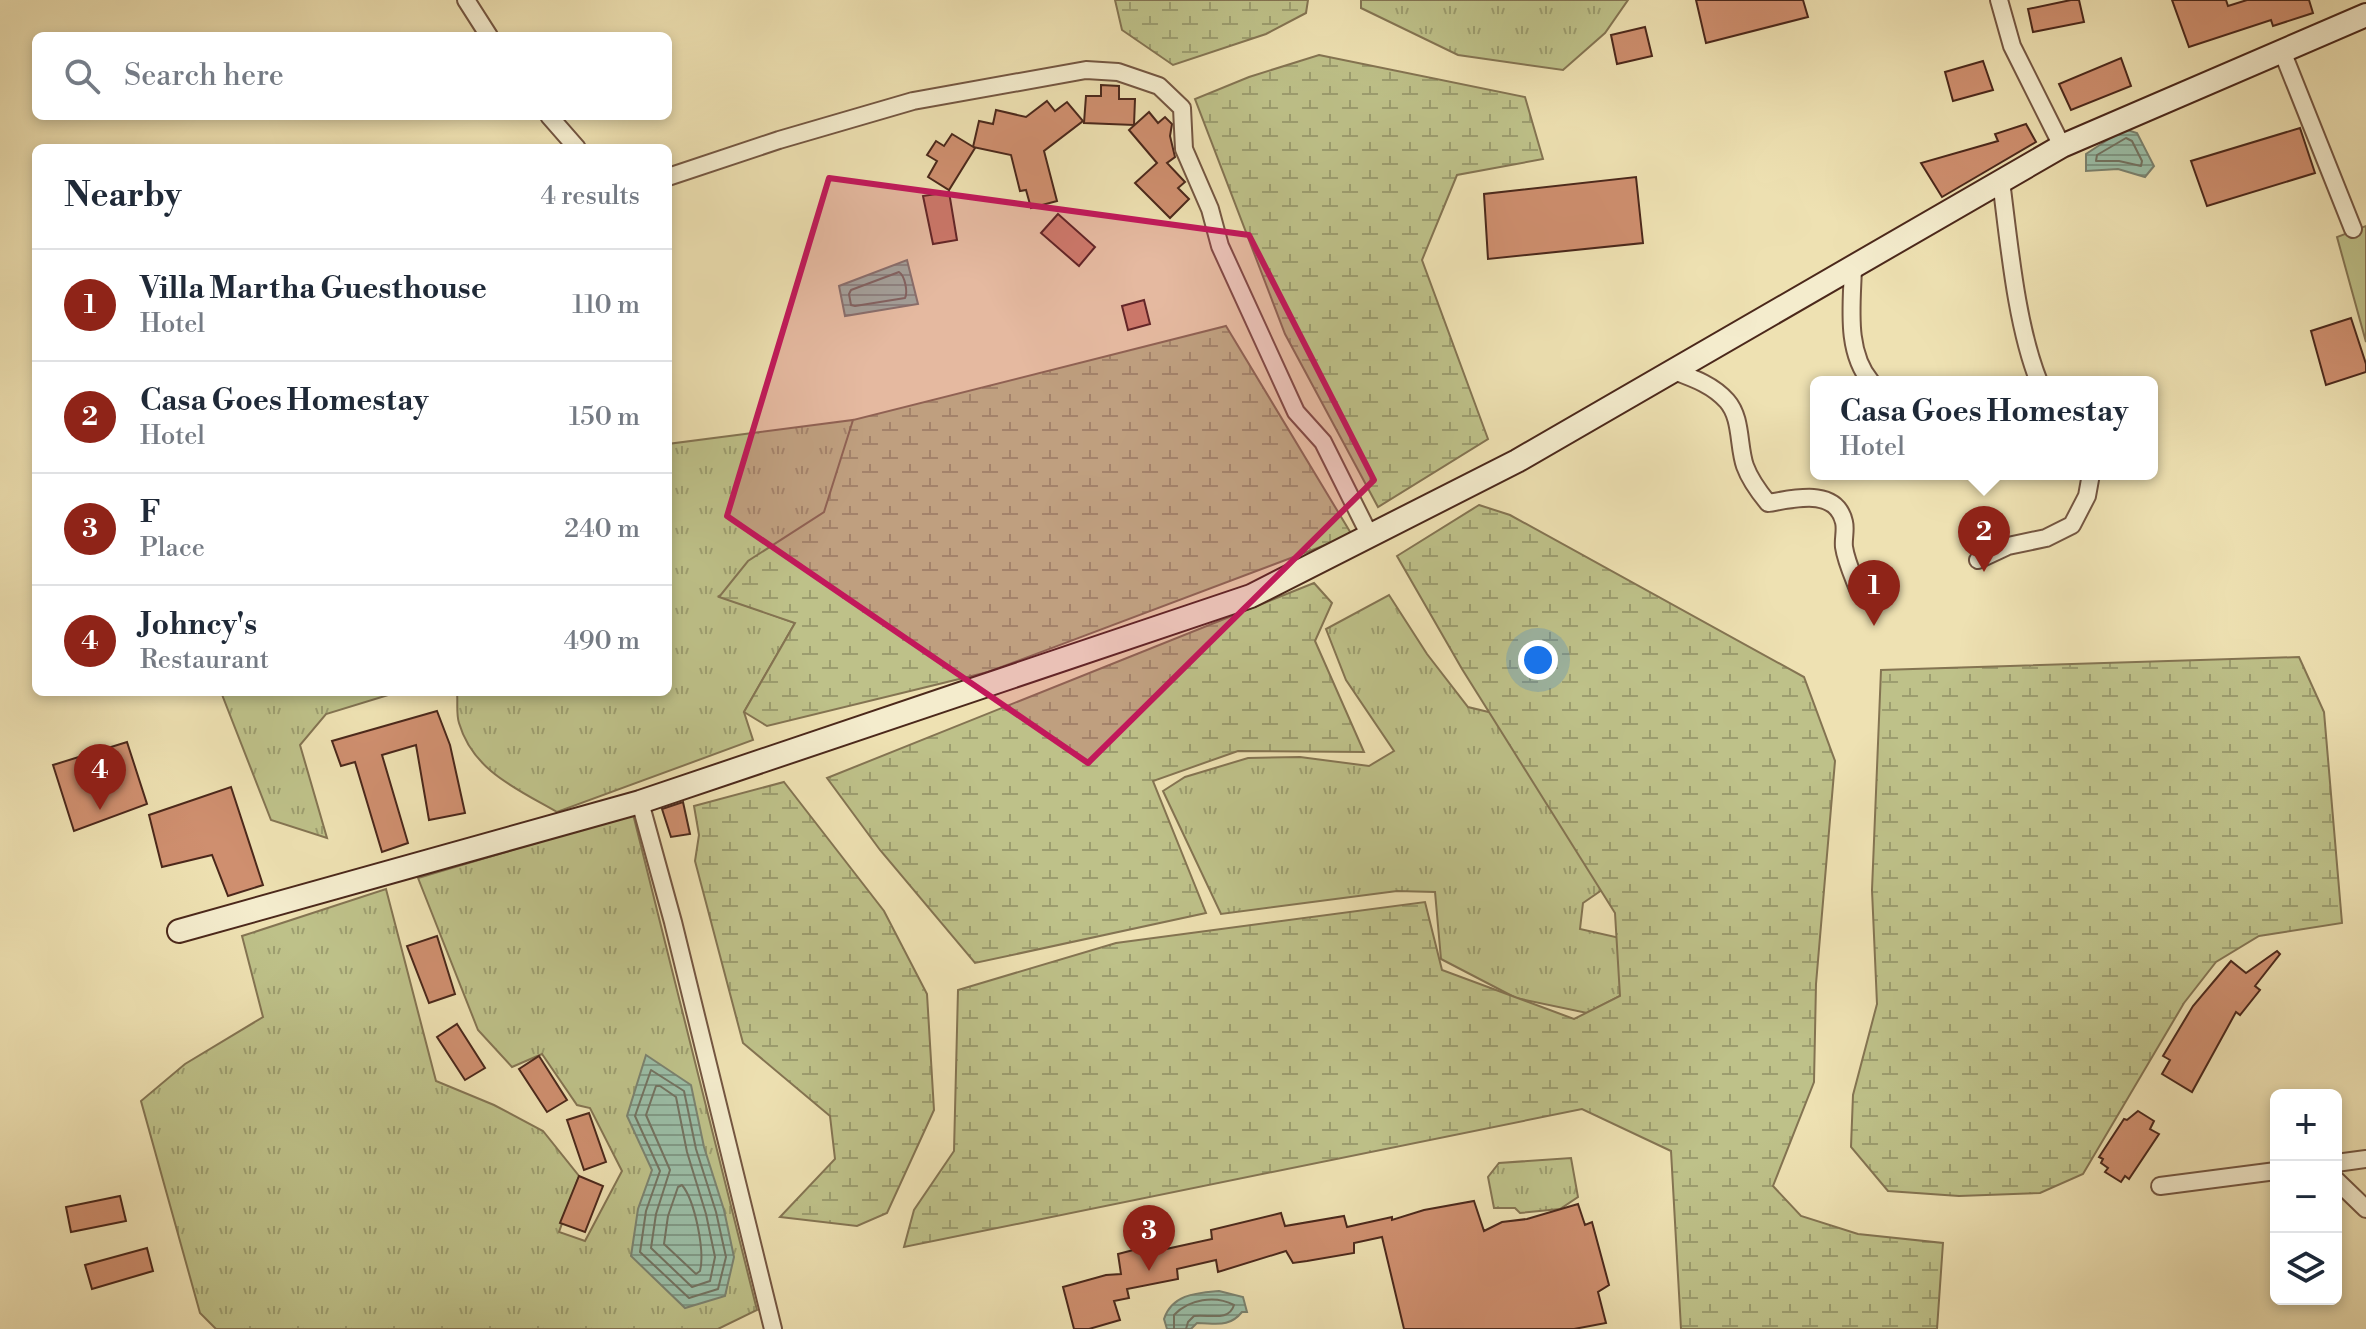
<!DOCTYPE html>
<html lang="en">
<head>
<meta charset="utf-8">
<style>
  :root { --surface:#fff; --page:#f2f2f3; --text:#1f2937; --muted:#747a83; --line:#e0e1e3; --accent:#8f2418 }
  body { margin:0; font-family:"Libre Bodoni",serif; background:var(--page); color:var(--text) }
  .controls { position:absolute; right:24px; bottom:24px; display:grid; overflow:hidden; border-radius:12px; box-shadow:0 4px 12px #0003 }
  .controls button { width:72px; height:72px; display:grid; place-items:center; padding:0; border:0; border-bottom:2px solid var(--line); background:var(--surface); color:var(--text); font:40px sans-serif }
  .you { position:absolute; left:1538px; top:660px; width:28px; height:28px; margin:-20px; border:6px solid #fff; border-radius:50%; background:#1a73e8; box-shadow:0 0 0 12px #1a73e833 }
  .badge { display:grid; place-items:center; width:52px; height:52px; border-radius:50%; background:var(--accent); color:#fff; font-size:26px; font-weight:700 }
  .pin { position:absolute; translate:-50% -66px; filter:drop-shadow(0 2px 4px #0008) }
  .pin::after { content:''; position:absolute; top:42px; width:28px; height:24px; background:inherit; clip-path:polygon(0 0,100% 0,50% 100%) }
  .popup { position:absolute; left:1810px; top:376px; width:348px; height:104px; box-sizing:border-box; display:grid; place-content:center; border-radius:12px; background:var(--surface); filter:drop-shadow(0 2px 6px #0005); font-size:26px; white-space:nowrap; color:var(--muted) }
  .popup b { font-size:30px; color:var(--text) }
  .popup::after { content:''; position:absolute; left:50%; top:100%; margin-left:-16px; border:16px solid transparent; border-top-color:var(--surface) }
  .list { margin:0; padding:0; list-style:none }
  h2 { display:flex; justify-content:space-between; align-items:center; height:104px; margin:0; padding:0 32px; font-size:34px }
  h2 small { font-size:26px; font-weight:400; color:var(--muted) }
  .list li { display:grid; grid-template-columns:52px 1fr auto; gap:24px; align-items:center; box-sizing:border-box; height:112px; padding:0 32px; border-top:2px solid var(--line) }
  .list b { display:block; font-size:30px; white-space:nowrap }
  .list p { margin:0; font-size:26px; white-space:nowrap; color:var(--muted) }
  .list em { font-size:26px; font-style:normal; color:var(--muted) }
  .icon { flex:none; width:44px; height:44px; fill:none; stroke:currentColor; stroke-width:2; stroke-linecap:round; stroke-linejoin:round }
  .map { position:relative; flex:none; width:2366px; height:1329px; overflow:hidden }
  .search { position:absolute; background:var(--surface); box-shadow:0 4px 12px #0003; left:32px; top:32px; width:640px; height:88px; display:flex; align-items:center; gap:20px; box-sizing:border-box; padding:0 28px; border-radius:12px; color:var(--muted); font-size:30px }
  .panel { position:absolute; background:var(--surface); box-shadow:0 4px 12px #0003; left:32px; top:144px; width:640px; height:552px; border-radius:12px }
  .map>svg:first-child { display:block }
  .grass { fill:url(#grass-tufts); stroke:#847452; stroke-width:2 }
  .wetland { fill:url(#wetland-marsh); stroke:#847452; stroke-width:2 }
  .green { fill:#bec189; stroke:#847452; stroke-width:2 }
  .water { fill:url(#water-rules); stroke:#7b826f; stroke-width:2 }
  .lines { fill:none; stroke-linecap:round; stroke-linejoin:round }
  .shore { stroke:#737361; stroke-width:2 }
  .building { fill:#cf8f6f; stroke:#4b281b; stroke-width:2 }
  .street-casing { stroke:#745641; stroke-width:20 }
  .secondary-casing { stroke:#4b281b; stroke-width:26 }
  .street { stroke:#f4eccd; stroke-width:16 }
  .secondary { stroke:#f4eccd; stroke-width:22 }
  .marked { fill:#c2185b; fill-opacity:0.2; stroke:#c2185b; stroke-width:6; stroke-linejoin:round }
</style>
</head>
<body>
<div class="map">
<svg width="2366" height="1329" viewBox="0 0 2366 1329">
  <defs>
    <pattern id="grass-tufts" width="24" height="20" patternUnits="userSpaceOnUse" patternTransform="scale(2)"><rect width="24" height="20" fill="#bec189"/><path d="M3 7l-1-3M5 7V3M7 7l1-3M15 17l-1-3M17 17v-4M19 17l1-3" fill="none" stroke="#9c9d6f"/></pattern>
    <pattern id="wetland-marsh" width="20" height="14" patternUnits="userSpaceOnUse" patternTransform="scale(2)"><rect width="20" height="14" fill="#bec189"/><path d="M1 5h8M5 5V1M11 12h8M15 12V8" fill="none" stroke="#9c9d6f"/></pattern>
    <pattern id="water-rules" width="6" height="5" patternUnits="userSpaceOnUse" patternTransform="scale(2)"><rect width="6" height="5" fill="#9bbea7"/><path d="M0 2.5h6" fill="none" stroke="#809a87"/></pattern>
  </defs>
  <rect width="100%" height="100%" fill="#eee1b2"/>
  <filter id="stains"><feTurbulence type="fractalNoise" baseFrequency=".0025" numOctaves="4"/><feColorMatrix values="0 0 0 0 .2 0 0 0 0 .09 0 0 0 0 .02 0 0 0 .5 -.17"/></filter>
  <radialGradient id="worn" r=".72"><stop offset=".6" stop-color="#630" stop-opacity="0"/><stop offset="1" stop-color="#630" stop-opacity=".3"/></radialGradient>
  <g class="grass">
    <path d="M1361,0H1628L1605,33L1563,70L1458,55L1361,8Z"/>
    <path d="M853,420L846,484L826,538L719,596L795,623L744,712L753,740L557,812C517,789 473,771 459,723C456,714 458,702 457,692H668V444Z"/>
    <path d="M1389,595L1427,654L1468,707L1530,722L1615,881L1583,903L1580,929L1620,938V996L1587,1013L1516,998L1441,959L1435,892L1397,891L1221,914L1163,791L1185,777L1248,758L1300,757L1369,766L1394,751L1346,680L1326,629Z"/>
    <path d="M221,692H398L326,714L300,745L327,838L271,820Z"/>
    <path d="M633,814L757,1310L718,1329H216L200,1313L141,1101L185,1064L263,1017L242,936L386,889L436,1081L494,1105L543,1131L579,1176L559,1232L585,1241L622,1171L590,1108L577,1105L542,1054L512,1067L478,1030L418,878Z"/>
    <path d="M1571,1158L1578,1197L1560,1209L1520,1213L1515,1208H1494L1488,1177L1499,1163Z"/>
  </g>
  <g class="wetland">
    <path d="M1115,0H1308L1306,13L1266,34L1173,65L1122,30Z"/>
    <path d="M1319,55L1525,97L1543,159L1457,175L1422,260L1488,439L1378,507L1285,334L1195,99L1249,77Z"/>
    <path d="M1226,326L1352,535L988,672L767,726L744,712L795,623L719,597L748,561L824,512L853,420Z"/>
    <path d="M1479,505L1510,515L1804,677L1835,761L1816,984L1814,1082L1773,1186L1801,1216L1858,1234L1943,1243L1937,1329H1681L1671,1151L1582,1109L904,1247L914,1210L954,1151L958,990L1116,943L1425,902L1442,970L1574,1019L1620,996L1615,913L1462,669L1397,556Z"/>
    <path d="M1314,583L1332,603L1315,641L1364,752L1238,751L1153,781L1206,913L975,963L880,850L827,778Z"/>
    <path d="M2299,657L2324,712L2342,923L2259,936L2216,962L2184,1003L2083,1174L2040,1193L1959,1196L1888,1191L1851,1147L1853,1095L1877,1004L1872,890L1881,670Z"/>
    <path d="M784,782L884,911L927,994L934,1110L887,1213L857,1226L780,1217L835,1159L830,1116L743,1043L695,861L699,835L694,806Z"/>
  </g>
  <path class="green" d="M2366,226V342L2337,237Z"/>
  <g class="water">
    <path d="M2124,129L2137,133L2154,166L2145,177L2118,169L2086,171V154Z"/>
    <path d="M907,260L918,304L845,316L839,286Z"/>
    <path d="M646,1055L691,1085L704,1147L724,1210L734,1257L725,1296L685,1308L631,1256L638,1209L652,1170L627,1116Z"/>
    <path d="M1219,1291L1243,1297L1247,1312H1242C1229,1328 1216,1323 1197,1323L1191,1329H1167L1164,1319C1172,1294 1197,1293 1219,1291Z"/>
  </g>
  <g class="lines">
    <g class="shore">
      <path d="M2126,138L2132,141L2142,161L2141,166L2119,161H2096L2097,155Z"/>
      <path d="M899,272C905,276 908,292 905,298L855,306L851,305L849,294L851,290Z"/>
      <path d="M651,1070L684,1091L696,1149L716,1212L726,1257L718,1289L689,1298L640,1252L646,1211L660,1171L635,1116Z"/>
      <path d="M656,1086H660L676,1097L687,1152L706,1214L715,1257L710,1281L692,1287L651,1248L656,1214L670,1170L646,1115Z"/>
      <path d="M682,1185C695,1201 705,1251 700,1271L696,1274L664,1244L668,1216L678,1187Z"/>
      <path d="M1174,1329V1315C1189,1299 1215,1295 1234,1305C1229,1322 1209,1314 1194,1316L1188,1322L1186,1329"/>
    </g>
  </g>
  <g class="building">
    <path d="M1696,0H1803L1808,17L1706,43Z"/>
    <path d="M2071,0H2079L2084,22L2033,32L2028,9Z"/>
    <path d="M2172,0H2226L2228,6L2247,0H2309L2313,13L2273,26L2271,20L2189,47Z"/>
    <path d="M1645,27L1652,56L1617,64L1611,35Z"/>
    <path d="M2121,58L2131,86L2071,110L2059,84Z"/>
    <path d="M1983,61L1993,90L1953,101L1945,72Z"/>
    <path d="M1101,85L1119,86V99H1135L1134,125L1084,123L1086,96H1101Z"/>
    <path d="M1047,101L1055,111L1067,102L1083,121L1044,151L1057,201L1031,208L1026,190L1020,191L1011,155L973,147L979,121L993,124L996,110L1026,117Z"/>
    <path d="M1149,112L1158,123L1165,117L1172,124L1170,136L1175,157L1167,163L1185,182L1178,188L1189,199L1170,218L1135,183L1157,163L1129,130Z"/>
    <path d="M2026,124L2036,142L1942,197L1921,163L1998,141L1995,134Z"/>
    <path d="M2300,128L2315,173L2207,206L2191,161Z"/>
    <path d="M952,134L975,148L949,190L928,177L937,161L927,155L936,141L944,146Z"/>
    <path d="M1636,177L1643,243L1488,259L1484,194Z"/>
    <path d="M949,192L957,240L933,244L923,196Z"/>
    <path d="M1058,214L1095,247L1079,266L1041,233Z"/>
    <path d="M1144,300L1150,324L1128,330L1122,306Z"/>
    <path d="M2351,318L2366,364V372L2326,385L2311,331Z"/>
    <path d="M437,711L450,745L465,813L429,820L416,745L382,755L408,843L382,852L355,762L341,766L332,741Z"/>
    <path d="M127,742L147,804L74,831L53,765Z"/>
    <path d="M231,787L263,885L228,896L212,855L162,867L149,815Z"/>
    <path d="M683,802L690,834L671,837L662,809Z"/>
    <path d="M437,936L455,994L429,1003L407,946Z"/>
    <path d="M2277,951L2280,954L2255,986L2260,990L2240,1015L2236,1012L2192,1092L2162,1074L2170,1060L2163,1056L2193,1006L2231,961L2246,973Z"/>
    <path d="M457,1024L485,1068L465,1080L437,1037Z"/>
    <path d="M539,1056L567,1100L547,1112L519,1069Z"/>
    <path d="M2138,1111L2154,1121L2150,1129L2159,1134L2129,1179L2125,1176L2121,1182L2105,1172L2108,1168L2101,1163L2103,1159L2099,1157L2124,1119L2127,1120Z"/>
    <path d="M589,1113L606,1162L584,1170L567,1120Z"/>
    <path d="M579,1176L603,1186L585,1232L560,1223Z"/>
    <path d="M120,1196L126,1221L71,1232L66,1207Z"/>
    <path d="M1474,1201L1484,1231L1502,1222L1527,1219L1578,1204L1585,1225L1592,1222L1609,1285L1598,1292L1606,1323L1574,1329H1404L1382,1237L1354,1243V1253L1307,1261L1293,1263L1286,1251L1218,1272L1216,1260L1177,1269L1178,1279L1127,1289L1129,1298L1114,1301L1120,1320L1089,1329H1074L1063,1287L1106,1275L1121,1274L1118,1254L1164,1242L1166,1249L1212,1239L1211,1230L1281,1213L1285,1226L1344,1216L1347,1227L1392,1217V1220L1424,1210Z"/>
    <path d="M147,1248L153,1271L92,1289L85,1265Z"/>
  </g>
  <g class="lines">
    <defs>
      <g id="street">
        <path d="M466,0L489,36"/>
        <path d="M1999,0L2012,46L2062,146"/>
        <path d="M2282,51L2353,229"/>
        <path d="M549,116L577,148"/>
        <path d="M668,177L779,140L913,101L1086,70L1118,72L1159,86L1182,108L1184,149L1210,209L1220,246L1296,412L1323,442L1370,536"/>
        <path d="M2001,181C2009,242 2016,325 2039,382"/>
        <path d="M1853,267C1852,305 1845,351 1871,382"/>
        <path d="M1674,371C1693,378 1713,385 1727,401C1742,418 1738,446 1745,466C1750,480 1759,492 1768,503C1793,499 1836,487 1844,522C1846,530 1843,539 1844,547C1846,561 1853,576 1858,589"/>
        <path d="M1978,560L2008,546L2046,538L2072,525L2087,496L2091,474"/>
        <path d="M640,802L673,922L773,1329"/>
        <path d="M2336,1163L2366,1159"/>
        <path d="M2336,1180L2366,1209"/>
        <path d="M2160,1186L2276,1171"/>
      </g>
      <path id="secondary" d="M179,931L640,802L1251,596L1517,461L2062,146L2366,15"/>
    </defs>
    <use href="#street" class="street-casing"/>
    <use href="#secondary" class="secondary-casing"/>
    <use href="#street" class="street"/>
    <use href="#secondary" class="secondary"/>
  </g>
  <path class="marked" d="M829,178L1249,235L1374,480L1088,763L727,516Z"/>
  <rect width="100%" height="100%" filter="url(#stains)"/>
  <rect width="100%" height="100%" fill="url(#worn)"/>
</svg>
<div class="controls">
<button>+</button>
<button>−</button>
<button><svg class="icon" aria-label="layers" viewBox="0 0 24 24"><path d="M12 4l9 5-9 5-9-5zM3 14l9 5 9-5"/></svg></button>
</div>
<div class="you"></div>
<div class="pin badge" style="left:1874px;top:626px">1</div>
<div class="pin badge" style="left:1984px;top:572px">2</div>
<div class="popup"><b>Casa Goes Homestay</b>Hotel</div>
<div class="pin badge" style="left:1149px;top:1271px">3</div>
<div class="pin badge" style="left:100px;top:810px">4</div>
<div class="search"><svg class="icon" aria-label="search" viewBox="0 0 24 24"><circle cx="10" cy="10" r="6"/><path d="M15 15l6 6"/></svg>Search here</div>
<section class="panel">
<h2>Nearby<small>4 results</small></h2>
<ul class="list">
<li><span class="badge">1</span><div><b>Villa Martha Guesthouse</b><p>Hotel</p></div><em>110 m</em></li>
<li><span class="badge">2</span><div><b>Casa Goes Homestay</b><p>Hotel</p></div><em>150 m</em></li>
<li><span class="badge">3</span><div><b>F</b><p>Place</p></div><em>240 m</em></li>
<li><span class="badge">4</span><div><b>Johncy's</b><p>Restaurant</p></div><em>490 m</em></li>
</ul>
</section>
</div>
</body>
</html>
